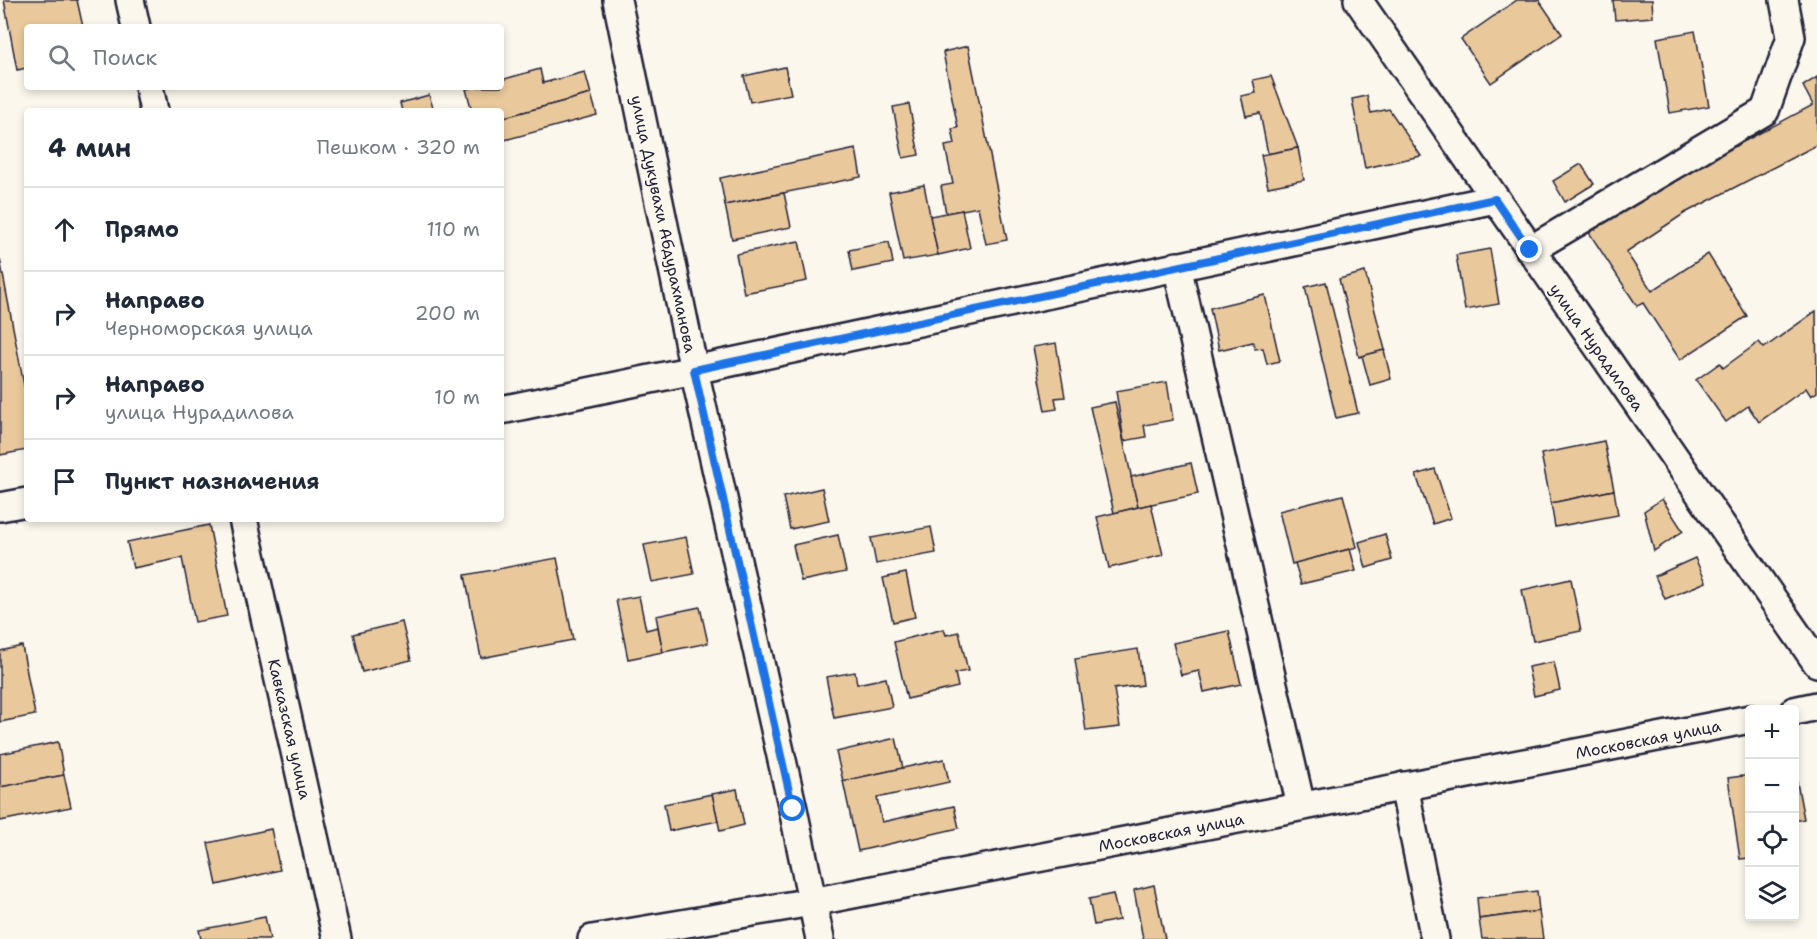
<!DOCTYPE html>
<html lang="ru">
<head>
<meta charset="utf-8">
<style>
  :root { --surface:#fff; --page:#f2f2f3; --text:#1f2937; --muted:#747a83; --line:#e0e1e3 }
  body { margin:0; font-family:"Shantell Sans",sans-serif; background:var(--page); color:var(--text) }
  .controls { position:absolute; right:18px; bottom:18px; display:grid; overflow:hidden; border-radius:6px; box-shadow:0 3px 9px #0003 }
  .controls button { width:54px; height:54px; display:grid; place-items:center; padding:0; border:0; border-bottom:2px solid var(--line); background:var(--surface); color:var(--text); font:30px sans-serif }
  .stop { position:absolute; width:18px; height:18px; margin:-14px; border:4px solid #1a73e8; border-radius:50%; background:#fff }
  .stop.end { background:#1a73e8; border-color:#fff; box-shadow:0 2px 6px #0008 }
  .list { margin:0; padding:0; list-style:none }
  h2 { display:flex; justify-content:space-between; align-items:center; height:78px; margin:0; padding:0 24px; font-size:26px }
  h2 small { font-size:20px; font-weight:400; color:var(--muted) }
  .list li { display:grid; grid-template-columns:39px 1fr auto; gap:18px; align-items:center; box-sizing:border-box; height:84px; padding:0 24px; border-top:2px solid var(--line) }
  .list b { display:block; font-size:22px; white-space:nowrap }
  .list p { margin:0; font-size:20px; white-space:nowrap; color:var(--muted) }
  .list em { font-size:20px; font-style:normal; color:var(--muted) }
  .icon { flex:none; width:33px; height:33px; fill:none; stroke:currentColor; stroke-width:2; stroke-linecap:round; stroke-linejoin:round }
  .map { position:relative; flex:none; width:1817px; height:939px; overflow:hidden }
  .search { position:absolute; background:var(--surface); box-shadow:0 3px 9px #0003; left:24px; top:24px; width:480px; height:66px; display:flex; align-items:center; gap:15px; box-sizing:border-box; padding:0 21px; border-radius:6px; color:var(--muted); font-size:22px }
  .panel { position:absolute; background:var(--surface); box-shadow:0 3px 9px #0003; left:24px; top:108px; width:480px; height:414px; border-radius:6px }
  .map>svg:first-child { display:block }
  .building { fill:#e9c89b; stroke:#22223b; stroke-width:1.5 }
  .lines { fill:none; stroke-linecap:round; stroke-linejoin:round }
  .minor-casing { stroke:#22223b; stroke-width:32 }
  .minor { stroke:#fbf7ec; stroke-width:27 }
  .route { stroke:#1a73e8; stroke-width:8 }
  .labels { text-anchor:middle; stroke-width:4.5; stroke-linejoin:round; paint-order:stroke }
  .street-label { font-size:16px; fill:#22223b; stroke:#fbf7ec }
</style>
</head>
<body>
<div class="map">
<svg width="1817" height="939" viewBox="0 0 1817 939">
  <rect width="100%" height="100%" fill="#fbf7ec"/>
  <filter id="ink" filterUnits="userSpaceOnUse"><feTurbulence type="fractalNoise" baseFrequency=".0167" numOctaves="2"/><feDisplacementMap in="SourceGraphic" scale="12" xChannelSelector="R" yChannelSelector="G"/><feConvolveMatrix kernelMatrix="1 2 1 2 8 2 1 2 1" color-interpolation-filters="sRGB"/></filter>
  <g filter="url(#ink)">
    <g class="building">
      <path d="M4,0H77L83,27H27V68L17,70Z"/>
      <path d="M1517,0H1539L1562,34L1491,83L1461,39Z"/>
      <path d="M1613,0H1652L1653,17L1615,20Z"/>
      <path d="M1695,31L1709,106L1670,113L1657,38Z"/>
      <path d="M968,46L1007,240L986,244L978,207L946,213L941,186L953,184L945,146L955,144L952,129L958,128L943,52Z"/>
      <path d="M785,67L791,94L750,102L744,76Z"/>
      <path d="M540,69L543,83L585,72L591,94L501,118V111H472L466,89L475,87H501V80Z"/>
      <path d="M1271,76L1298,148L1268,154L1260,113L1246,116L1241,96L1256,93L1253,80Z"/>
      <path d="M1817,77V145L1685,213L1626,252L1652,291L1708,254L1747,316L1680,360L1643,303L1637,306L1588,231L1662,185L1813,105L1803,86Z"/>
      <path d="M591,94L597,115L501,141V118Z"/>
      <path d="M429,95L434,111H402L400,103Z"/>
      <path d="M1367,96L1371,113L1389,109L1421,156L1365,168L1352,99Z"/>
      <path d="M909,104L919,155L903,158L893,107Z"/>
      <path d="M1298,148L1304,180L1268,187L1261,155Z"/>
      <path d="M856,149L861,177L725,205L720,178Z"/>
      <path d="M1581,164L1594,184L1565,202L1553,181Z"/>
      <path d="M924,185L938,255L903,261L889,192Z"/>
      <path d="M784,193L791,227L732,239L725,205Z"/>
      <path d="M962,210L970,248L938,255L930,216Z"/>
      <path d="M799,241L807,281L744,293L736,254Z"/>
      <path d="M889,242L893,263L853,271L849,250Z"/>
      <path d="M1490,249L1499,304L1465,310L1456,255Z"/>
      <path d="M0,259L27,401V450L0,455Z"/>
      <path d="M1365,272L1385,350L1359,357L1339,279Z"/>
      <path d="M1326,282L1358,413L1336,418L1305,287Z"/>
      <path d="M1265,295L1280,361L1267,364L1263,348L1255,349L1253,342L1219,350L1210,308Z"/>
      <path d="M1816,311L1817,392L1811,396L1806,388L1759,422L1748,406L1726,422L1696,380L1720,363L1723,368L1759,342L1764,348Z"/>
      <path d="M1056,343L1065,397L1055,398L1057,409L1045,411L1033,347Z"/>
      <path d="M1384,350L1391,379L1370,385L1362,356Z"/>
      <path d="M1167,382L1173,420L1144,425L1146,437L1124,441L1116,391Z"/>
      <path d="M1115,402L1138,507L1114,513L1090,407Z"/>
      <path d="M1604,441L1614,490L1551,503L1541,454Z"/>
      <path d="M1191,463L1198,494L1138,507L1131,477Z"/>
      <path d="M1435,469L1451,518L1433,524L1416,475Z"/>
      <path d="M822,488L829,521L790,529L783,497Z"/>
      <path d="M1614,490L1618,515L1555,527L1551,503Z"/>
      <path d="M1343,495L1357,547L1292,564L1279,511Z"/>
      <path d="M1662,499L1683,531L1654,551L1644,511Z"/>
      <path d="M1151,504L1163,555L1109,568L1097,517Z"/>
      <path d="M209,525L227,616L195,622L182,558L133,568L127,542Z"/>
      <path d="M931,527L936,553L876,564L871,538Z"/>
      <path d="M1385,534L1392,560L1366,568L1359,542Z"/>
      <path d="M838,535L846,572L801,581L793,545Z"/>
      <path d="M686,537L694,574L652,582L644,545Z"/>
      <path d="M1350,549L1356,571L1301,584L1295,563Z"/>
      <path d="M557,558L573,640L481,658L465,575Z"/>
      <path d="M1695,558L1706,582L1665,599L1655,576Z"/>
      <path d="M906,573L915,617L893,622L883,578Z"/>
      <path d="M1571,579L1581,631L1533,641L1522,590Z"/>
      <path d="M639,596L646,630L658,627L663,652L628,659L616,600Z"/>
      <path d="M700,607L708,643L663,652L656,616Z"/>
      <path d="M402,622L411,660L362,672L353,634Z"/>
      <path d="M944,629L946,635L959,632L968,671L955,673L958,687L907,699L894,642Z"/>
      <path d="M1229,631L1241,684L1204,692L1199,671L1181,675L1173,643Z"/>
      <path d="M22,646L35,715L0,722V651Z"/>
      <path d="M1138,649L1143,685L1114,689L1120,727L1086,731L1075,659Z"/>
      <path d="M1554,662L1560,690L1534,696L1528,667Z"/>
      <path d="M855,672L857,684L886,678L892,707L834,718L826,677Z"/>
      <path d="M896,738L903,768L843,781L836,752Z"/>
      <path d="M58,742L64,775L0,787V754Z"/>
      <path d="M944,759L949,782L877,798L882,822L954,806L959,828L858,851L843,781Z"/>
      <path d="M1794,767L1804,819L1794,821Z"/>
      <path d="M64,775L71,807L0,821V787Z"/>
      <path d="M1750,775V858L1740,859L1728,778Z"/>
      <path d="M737,789L744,825L720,831L712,794Z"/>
      <path d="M712,794L718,821L669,831L664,804Z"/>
      <path d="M271,829L280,870L217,885L208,843Z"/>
      <path d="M1154,885L1165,939H1143L1134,890Z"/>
      <path d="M1537,891L1539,911L1479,919L1477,898Z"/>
      <path d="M1113,894L1119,920L1094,925L1089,899Z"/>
      <path d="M1539,911L1543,939H1482L1479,919Z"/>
      <path d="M265,917L270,939H201L199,930Z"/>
    </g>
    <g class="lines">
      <defs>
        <g id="minor">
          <path d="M130,0L136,27"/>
          <path d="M617,0L694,370L793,809L820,939"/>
          <path d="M1358,0L1817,663"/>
          <path d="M149,87L154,111"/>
          <path d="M1530,250L1765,111L1791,37L1784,0"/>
          <path d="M1177,266L1301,806"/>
          <path d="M501,410L694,370L1495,199"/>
          <path d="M0,507L27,502"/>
          <path d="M243,519L337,939"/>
          <path d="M1794,711L1817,706"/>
          <path d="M1404,786L1435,939"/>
          <path d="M592,939L812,902L1750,719"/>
        </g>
      </defs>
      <use href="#minor" class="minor-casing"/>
      <use href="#minor" class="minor"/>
    </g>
  </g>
  <g class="lines" filter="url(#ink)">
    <path class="route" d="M793,809L694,370L1495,199L1530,250"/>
  </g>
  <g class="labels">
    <g class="street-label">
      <text transform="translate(664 224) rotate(78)" y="6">улица Дукувахи Абдурахманова</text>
      <text transform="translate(1597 347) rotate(55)" y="6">улица Нурадилова</text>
      <text transform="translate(290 729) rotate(77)" y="6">Кавказская улица</text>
      <text transform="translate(1648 739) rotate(-11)" y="6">Московская улица</text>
      <text transform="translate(1171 832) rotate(-11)" y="6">Московская улица</text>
    </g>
  </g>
</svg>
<div class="controls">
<button>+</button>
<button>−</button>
<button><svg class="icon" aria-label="locate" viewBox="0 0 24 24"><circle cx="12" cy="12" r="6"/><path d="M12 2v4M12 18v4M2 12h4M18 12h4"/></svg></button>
<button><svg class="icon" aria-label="layers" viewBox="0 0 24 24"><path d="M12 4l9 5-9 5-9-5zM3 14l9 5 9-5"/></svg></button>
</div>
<div class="stop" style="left:793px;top:809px"></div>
<div class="stop end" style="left:1530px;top:250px"></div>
<div class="search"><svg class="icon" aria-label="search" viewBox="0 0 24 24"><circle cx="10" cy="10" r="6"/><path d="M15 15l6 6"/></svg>Поиск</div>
<section class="panel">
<h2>4 мин<small>Пешком · 320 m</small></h2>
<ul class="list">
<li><svg class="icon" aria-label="ahead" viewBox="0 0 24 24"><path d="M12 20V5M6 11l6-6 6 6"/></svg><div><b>Прямо</b></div><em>110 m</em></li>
<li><svg class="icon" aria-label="right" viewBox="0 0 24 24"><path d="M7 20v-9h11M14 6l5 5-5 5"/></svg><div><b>Направо</b><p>Черноморская улица</p></div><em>200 m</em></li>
<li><svg class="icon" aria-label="right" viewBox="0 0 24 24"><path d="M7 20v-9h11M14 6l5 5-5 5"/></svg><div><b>Направо</b><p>улица Нурадилова</p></div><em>10 m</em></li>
<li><svg class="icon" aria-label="arrive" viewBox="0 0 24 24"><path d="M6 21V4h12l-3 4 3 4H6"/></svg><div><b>Пункт назначения</b></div></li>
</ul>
</section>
</div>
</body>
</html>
